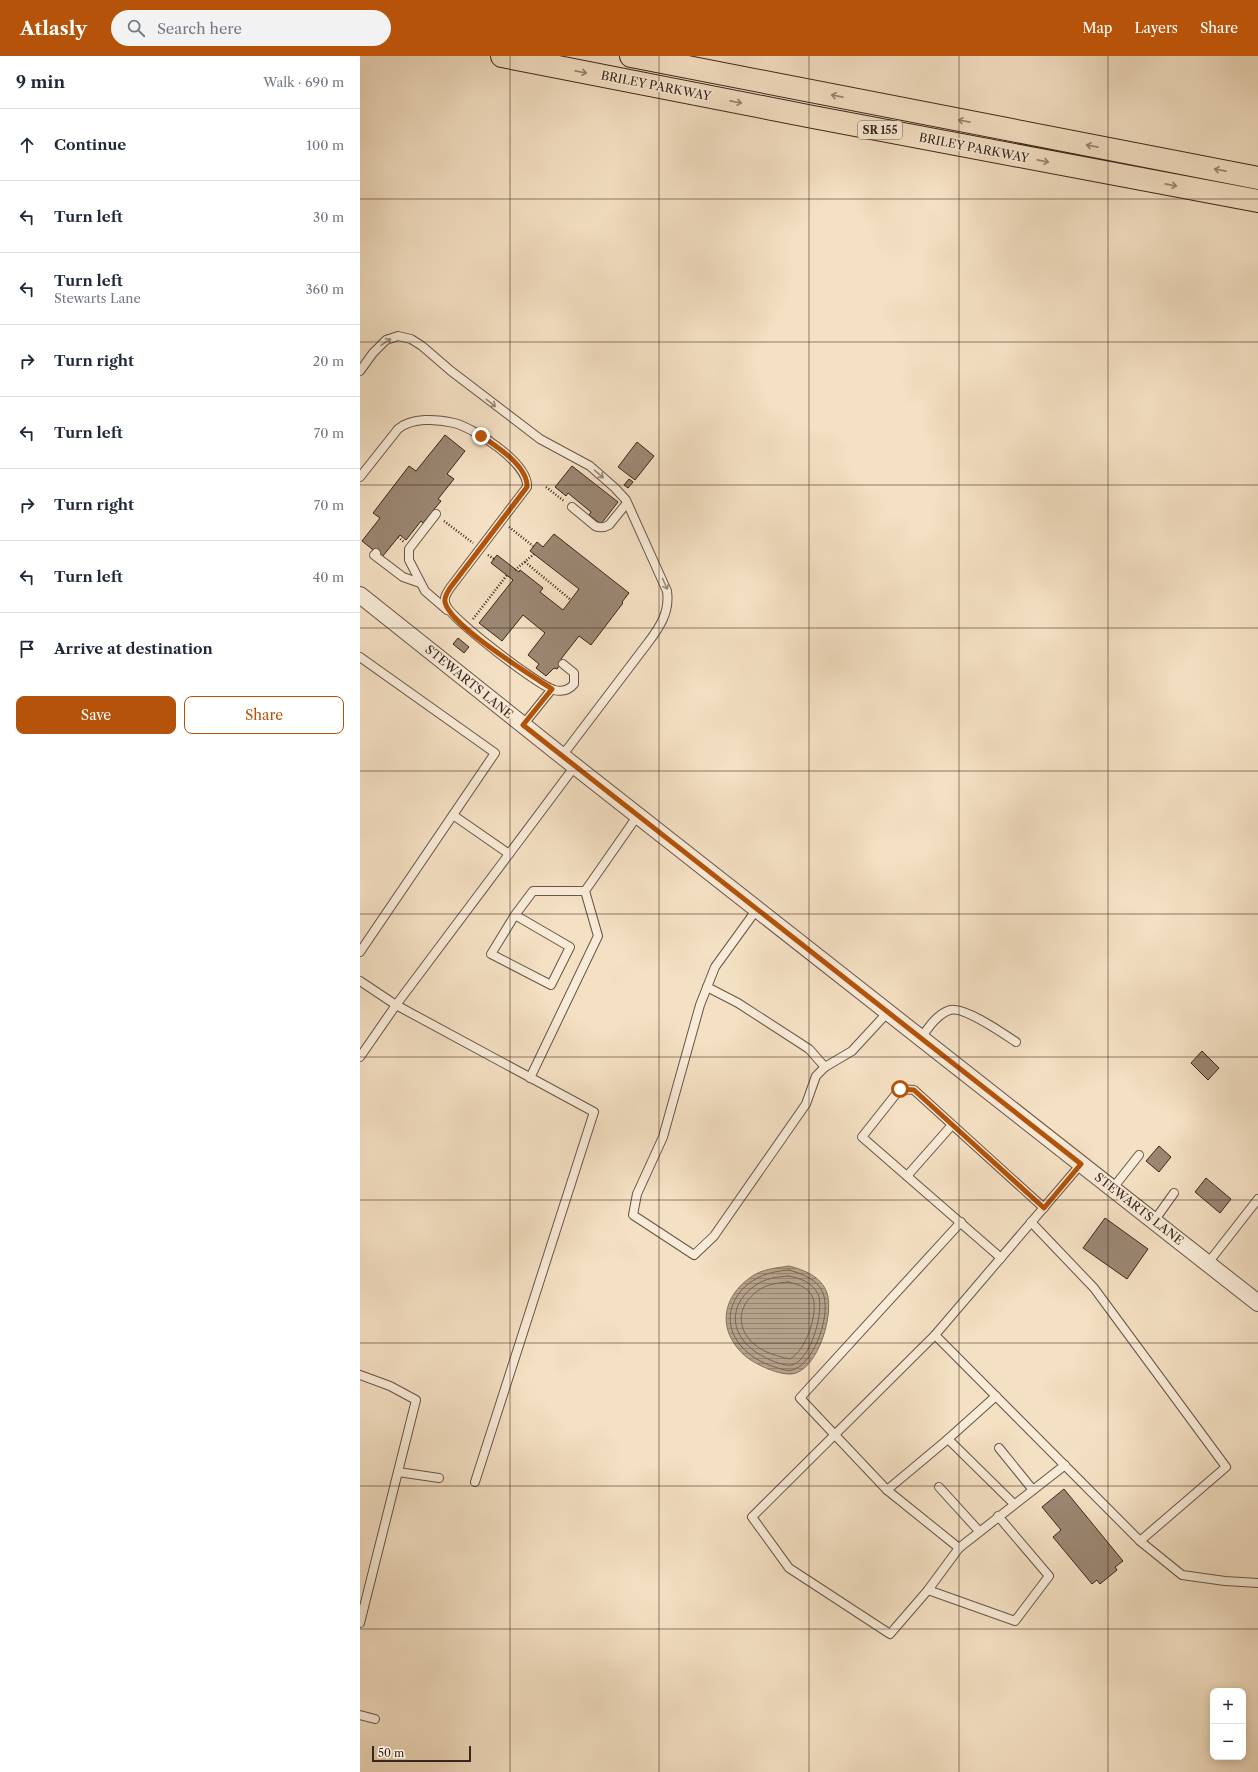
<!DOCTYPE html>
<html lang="en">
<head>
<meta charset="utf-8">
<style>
  :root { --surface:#fff; --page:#f2f2f3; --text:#1f2937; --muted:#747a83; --line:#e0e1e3; --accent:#b45309 }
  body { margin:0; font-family:"Libre Caslon Text",serif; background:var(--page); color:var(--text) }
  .controls { position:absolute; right:12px; bottom:12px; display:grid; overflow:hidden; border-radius:8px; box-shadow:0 2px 10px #0003 }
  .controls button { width:36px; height:36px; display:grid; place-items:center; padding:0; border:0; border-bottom:1px solid var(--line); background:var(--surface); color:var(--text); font:20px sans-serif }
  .scale { position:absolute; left:12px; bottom:10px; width:99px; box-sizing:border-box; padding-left:4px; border:2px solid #3a261c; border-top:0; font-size:11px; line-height:14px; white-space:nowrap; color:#3a261c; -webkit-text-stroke:3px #f8ebd8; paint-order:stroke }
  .stop { position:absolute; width:12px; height:12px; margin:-9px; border:3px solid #b45309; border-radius:50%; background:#fff }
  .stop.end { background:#b45309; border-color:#fff; box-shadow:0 1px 4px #0008 }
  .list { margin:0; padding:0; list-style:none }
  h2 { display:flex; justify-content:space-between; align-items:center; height:52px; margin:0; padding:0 16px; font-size:17px }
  h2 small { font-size:13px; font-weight:400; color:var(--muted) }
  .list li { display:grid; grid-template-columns:26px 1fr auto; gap:12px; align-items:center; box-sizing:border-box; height:72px; padding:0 16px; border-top:1px solid var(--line) }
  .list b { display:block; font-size:15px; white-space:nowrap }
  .list p { margin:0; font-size:13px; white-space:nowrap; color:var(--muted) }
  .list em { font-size:13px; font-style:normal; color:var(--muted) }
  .actions { display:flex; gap:8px; padding:12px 16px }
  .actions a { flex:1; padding:9px 0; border:1px solid var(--accent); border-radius:8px; text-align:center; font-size:14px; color:var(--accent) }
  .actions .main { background:var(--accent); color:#fff }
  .icon { flex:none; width:22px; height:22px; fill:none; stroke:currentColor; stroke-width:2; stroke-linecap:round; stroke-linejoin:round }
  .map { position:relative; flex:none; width:898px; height:1716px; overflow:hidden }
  header { display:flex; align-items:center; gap:24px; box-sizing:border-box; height:56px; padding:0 20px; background:var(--accent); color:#fff }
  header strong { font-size:19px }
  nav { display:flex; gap:22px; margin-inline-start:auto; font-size:14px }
  .search { width:280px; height:36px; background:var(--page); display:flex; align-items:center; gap:10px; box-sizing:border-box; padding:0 14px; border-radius:22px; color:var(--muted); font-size:15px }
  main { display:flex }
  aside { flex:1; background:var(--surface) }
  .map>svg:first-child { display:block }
  .water { fill:url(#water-rules); stroke:#84705e }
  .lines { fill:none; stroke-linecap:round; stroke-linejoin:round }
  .shore { stroke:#786453; stroke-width:1 }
  .building { fill:#9b8773; stroke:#3a261c }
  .service-casing { stroke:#685446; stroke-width:10 }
  .minor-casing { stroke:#685446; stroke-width:18 }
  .motorway-casing { stroke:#3a261c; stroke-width:24 }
  .path { stroke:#3a261c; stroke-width:2.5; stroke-dasharray:1 2; stroke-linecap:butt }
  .service { stroke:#f8ebd8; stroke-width:8 }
  .minor { stroke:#f8ebd8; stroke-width:16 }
  .motorway { stroke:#f4e0c3; stroke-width:22 }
  .oneway { stroke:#978370 }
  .oneway2 { stroke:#99887a }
  .route { stroke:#b45309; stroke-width:5 }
  .grid { fill:none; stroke:#3a261c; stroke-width:1; stroke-opacity:0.55 }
  .labels { text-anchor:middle; stroke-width:3; stroke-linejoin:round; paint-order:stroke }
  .shield { fill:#f8ebd8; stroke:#736154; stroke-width:1 }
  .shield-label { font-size:11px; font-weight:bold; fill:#3a261c }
  .street-label { font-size:12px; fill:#3a261c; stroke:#f8ebd8 }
</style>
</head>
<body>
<header>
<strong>Atlasly</strong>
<div class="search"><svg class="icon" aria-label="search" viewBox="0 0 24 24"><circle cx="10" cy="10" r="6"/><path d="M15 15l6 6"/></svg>Search here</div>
<nav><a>Map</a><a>Layers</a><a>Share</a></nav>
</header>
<main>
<aside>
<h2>9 min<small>Walk · 690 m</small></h2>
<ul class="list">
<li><svg class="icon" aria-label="ahead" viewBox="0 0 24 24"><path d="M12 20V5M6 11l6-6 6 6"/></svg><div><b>Continue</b></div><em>100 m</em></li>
<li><svg class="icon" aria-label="left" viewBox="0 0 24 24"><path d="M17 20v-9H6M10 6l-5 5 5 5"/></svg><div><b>Turn left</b></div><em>30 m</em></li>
<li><svg class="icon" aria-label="left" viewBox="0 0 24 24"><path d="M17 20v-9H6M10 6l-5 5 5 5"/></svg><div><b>Turn left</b><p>Stewarts Lane</p></div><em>360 m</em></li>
<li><svg class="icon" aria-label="right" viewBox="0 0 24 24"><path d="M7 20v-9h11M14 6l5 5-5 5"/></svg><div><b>Turn right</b></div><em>20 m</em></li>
<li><svg class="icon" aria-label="left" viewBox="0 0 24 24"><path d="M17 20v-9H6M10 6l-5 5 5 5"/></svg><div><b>Turn left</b></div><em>70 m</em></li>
<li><svg class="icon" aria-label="right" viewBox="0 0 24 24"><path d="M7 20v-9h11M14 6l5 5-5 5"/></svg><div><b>Turn right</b></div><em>70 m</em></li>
<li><svg class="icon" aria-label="left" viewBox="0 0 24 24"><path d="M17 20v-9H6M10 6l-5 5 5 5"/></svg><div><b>Turn left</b></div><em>40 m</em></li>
<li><svg class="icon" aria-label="arrive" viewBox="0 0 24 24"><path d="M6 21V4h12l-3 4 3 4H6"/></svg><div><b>Arrive at destination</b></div></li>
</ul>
<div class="actions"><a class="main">Save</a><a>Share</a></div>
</aside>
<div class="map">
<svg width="898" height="1716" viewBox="0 0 898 1716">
  <defs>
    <pattern id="water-rules" width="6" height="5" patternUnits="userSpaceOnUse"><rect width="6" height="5" fill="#b5a18a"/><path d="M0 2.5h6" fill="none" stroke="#948370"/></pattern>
  </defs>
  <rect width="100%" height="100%" fill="#f4e0c3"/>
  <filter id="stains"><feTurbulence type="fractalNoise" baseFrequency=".005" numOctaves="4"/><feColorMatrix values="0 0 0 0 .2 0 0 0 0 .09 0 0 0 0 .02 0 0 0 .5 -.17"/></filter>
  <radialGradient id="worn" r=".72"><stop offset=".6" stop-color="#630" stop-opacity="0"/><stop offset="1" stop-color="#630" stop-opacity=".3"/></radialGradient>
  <path class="water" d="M429,1210C444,1214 461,1220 467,1237C474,1258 459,1309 436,1317C422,1322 392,1307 383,1298C357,1273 362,1241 391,1221C402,1213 416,1212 429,1210Z"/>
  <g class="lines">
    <g class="shore">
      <path d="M429,1214C443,1218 457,1223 463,1237C471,1258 456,1303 435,1313C428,1317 416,1311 409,1309C396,1304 386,1297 378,1286C362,1264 372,1237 394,1224C405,1217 417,1215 429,1214Z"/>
      <path d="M428,1220C440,1222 452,1226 458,1238C465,1254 451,1304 432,1309C422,1311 400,1300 393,1294C368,1275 370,1246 396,1229C406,1222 417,1221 428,1220Z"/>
      <path d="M428,1226C437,1228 449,1231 453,1242C458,1259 446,1294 430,1303C424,1302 418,1300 412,1298C381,1288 368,1255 399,1234C407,1228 418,1227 428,1226Z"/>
    </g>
  </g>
  <g class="building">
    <path d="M85,379L105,395L87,418L94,423L78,443L81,445L63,467L61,465L46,484L40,479L22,501L2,485L20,462L13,457L49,410L56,415Z"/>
    <path d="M277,386L294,400L275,424L258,411Z"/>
    <path d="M212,410L258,446L241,468L229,459L231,456L208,437L206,440L195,431Z"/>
    <path d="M269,423L273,426L268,432L264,429Z"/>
    <path d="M194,478L269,537L262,546L263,547L231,589L219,580L201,603L203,605L197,613L194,612L186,620L176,612L179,608L168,599L185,577L163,559L142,585L119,567L153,524L131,507L137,499L159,516L160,514L183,532L180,536L203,554L219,533L170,495L177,486L183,491Z"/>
    <path d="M98,582L109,591L104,597L93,588Z"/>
    <path d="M842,995L859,1012L848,1024L831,1007Z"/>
    <path d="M799,1090L811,1101L799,1116L786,1105Z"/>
    <path d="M846,1122L871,1143L860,1157L835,1136Z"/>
    <path d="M745,1162L788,1193L767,1223L723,1192Z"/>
    <path d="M704,1433L763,1505L755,1511L757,1514L740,1528L737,1524L732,1528L693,1481L701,1474L682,1451Z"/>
  </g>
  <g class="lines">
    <defs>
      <g id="service">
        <path d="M0,315L13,297L26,284L38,280L51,283L62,290L91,315L180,383L230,410L255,432L266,444L307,535C310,556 300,571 287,588L202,700"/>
        <path d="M0,421L38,373C52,361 77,363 94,367C114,372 169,407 167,431L90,532C86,538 83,543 86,549C92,564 178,629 194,634C202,636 209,634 214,628V617L203,608"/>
        <path d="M212,451L235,470C240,472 244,472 249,469L267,447"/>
        <path d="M76,458L49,493V504L65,535L87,554"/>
        <path d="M16,497L14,499L43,521L60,527"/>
        <path d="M0,601L135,697L0,896"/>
        <path d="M163,669L192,633"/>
        <path d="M93,759L149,798"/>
        <path d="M397,853L355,911L340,949L303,1081L277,1138L273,1159L334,1199L354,1180L446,1048L456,1020L465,1011L492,995L528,956"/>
        <path d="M155,859L131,898L191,929L210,891L155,859L173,835H225"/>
        <path d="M0,925L36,949L234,1056L115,1426"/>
        <path d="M347,931L378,947L449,993L465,1011"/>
        <path d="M561,982C568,972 577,958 590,954C604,950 644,978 656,986"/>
        <path d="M0,1001L36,949L215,710"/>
        <path d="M170,1022L238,880L225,835L278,759"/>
        <path d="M721,1108L575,1279L780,1485L822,1519L865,1525L898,1527"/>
        <path d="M547,1120L592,1069"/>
        <path d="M753,1132L779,1099"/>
        <path d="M794,1165L814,1137"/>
        <path d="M601,1166L440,1342L527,1434L588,1383L636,1340"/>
        <path d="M671,1166L734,1232L866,1411L780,1485"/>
        <path d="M641,1202L502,1081L540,1033L554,1034L684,1152"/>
        <path d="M848,1207L898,1143"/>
        <path d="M575,1279L392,1461L429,1512L530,1578L568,1534L599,1492L705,1409"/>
        <path d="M0,1319L30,1330L56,1344L0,1567"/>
        <path d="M588,1383L654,1448"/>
        <path d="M639,1392L673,1434"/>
        <path d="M38,1416L79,1422"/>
        <path d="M579,1431L619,1475"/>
        <path d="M527,1434L599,1492"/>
        <path d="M568,1534L655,1565L689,1520L638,1460"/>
        <path d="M0,1659L15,1663"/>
      </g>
      <path id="minor" d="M0,539L202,700L898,1247"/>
      <g id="motorway">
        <path d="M142,0L453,61L898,145"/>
        <path d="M271,0L898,122"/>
      </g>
    </defs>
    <use href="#service" class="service-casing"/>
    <use href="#minor" class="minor-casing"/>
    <use href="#motorway" class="motorway-casing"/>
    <g class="path">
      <path d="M186,431L204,445"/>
      <path d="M84,465L113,487"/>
      <path d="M149,471L173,490"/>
      <path d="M38,481L44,486"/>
      <path d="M128,499L134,503"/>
      <path d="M165,506L211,544"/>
      <path d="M155,514L174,498"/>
      <path d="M113,563L147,519"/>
    </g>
    <use href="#service" class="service"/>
    <use href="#minor" class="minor"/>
    <use href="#motorway" class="motorway"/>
  </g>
  <defs><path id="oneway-shaft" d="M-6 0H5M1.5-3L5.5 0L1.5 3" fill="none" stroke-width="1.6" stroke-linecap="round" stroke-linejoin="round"/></defs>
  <g class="oneway">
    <use href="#oneway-shaft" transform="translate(221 16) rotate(11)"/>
    <use href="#oneway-shaft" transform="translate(477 40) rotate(-169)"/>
    <use href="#oneway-shaft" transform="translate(376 46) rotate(11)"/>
    <use href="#oneway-shaft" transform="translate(604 65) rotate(-169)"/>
    <use href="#oneway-shaft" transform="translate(732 90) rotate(-169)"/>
    <use href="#oneway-shaft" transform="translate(683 105) rotate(11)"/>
    <use href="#oneway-shaft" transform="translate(860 114) rotate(-169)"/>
    <use href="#oneway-shaft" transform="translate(811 129) rotate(11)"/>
  </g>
  <g class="oneway2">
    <use href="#oneway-shaft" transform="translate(26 286) rotate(-34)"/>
    <use href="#oneway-shaft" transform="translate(131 347) rotate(38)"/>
    <use href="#oneway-shaft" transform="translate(239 418) rotate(41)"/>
    <use href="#oneway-shaft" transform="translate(305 528) rotate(66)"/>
  </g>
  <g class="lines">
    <path class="route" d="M121,380C136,390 168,410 167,431L90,532C87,537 84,541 85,546C89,569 171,619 192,633L163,669L721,1108L684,1152L554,1034L540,1033"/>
  </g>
  <path class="grid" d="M150,0V1716M299,0V1716M449,0V1716M599,0V1716M748,0V1716M0,143H898M0,286H898M0,429H898M0,572H898M0,715H898M0,858H898M0,1001H898M0,1144H898M0,1287H898M0,1430H898M0,1573H898"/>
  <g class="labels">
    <rect class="shield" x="498" y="65" width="44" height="18" rx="3"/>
    <g class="shield-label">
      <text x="520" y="78">SR 155</text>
    </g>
    <g class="street-label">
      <text transform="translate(296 30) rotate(11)" y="4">BRILEY PARKWAY</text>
      <text transform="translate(614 92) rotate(11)" y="4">BRILEY PARKWAY</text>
      <text transform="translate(109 626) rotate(39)" y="4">STEWARTS LANE</text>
      <text transform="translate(779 1153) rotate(38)" y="4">STEWARTS LANE</text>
    </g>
  </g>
  <rect width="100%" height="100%" filter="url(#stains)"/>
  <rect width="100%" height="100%" fill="url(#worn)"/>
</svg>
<div class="controls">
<button>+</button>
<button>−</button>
</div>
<div class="scale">50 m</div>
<div class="stop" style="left:540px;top:1033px"></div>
<div class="stop end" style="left:121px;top:380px"></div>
</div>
</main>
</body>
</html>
